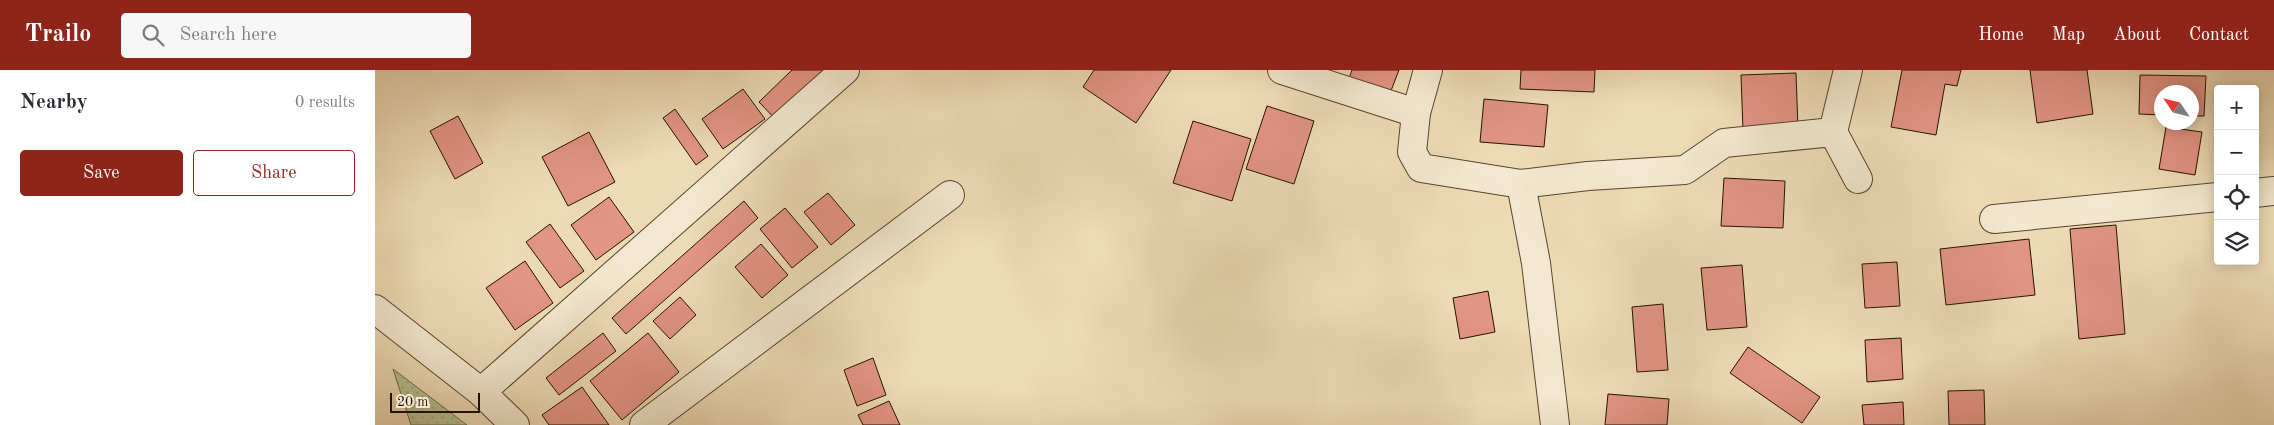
<!DOCTYPE html>
<html lang="en">
<head>
<meta charset="utf-8">
<style>
  :root { --surface:#fff; --page:#f7f7f7; --text:#2b2b33; --muted:#7c7c81; --line:#e1e1e2; --accent:#8f2418 }
  body { margin:0; font-family:"Old Standard TT",serif; background:var(--page); color:var(--text) }
  .controls { position:absolute; right:15px; top:15px; display:grid; overflow:hidden; border-radius:5px; box-shadow:0 2px 12px #0003 }
  .controls button { width:45px; height:45px; display:grid; place-items:center; padding:0; border:0; border-bottom:1px solid var(--line); background:var(--surface); color:var(--text); font:25px sans-serif }
  .compass { position:absolute; left:1779px; top:15px; width:45px; height:45px; border-radius:50%; background:var(--surface); box-shadow:0 2px 12px #0003; rotate:305deg }
  .scale { position:absolute; left:15px; bottom:12px; width:90px; box-sizing:border-box; padding-left:5px; border:2px solid #251301; border-top:0; font-size:14px; line-height:18px; white-space:nowrap; color:#251301; -webkit-text-stroke:4px #f3e8cf; paint-order:stroke }
  .list { margin:0; padding:0; list-style:none }
  h2 { display:flex; justify-content:space-between; align-items:center; height:65px; margin:0; padding:0 20px; font-size:21px }
  h2 small { font-size:16px; font-weight:400; color:var(--muted) }
  .actions { display:flex; gap:10px; padding:15px 20px }
  .actions a { flex:1; padding:11px 0; border:1px solid var(--accent); border-radius:5px; text-align:center; font-size:18px; color:var(--accent) }
  .actions .main { background:var(--accent); color:#fff }
  .icon { flex:none; width:28px; height:28px; fill:none; stroke:currentColor; stroke-width:2; stroke-linecap:round; stroke-linejoin:round }
  .map { position:relative; flex:none; width:1899px; height:355px; overflow:hidden }
  header { display:flex; align-items:center; gap:30px; box-sizing:border-box; height:70px; padding:0 25px; background:var(--accent); color:#fff }
  header strong { font-size:24px }
  nav { display:flex; gap:28px; margin-inline-start:auto; font-size:18px }
  .search { width:350px; height:45px; background:var(--page); display:flex; align-items:center; gap:12px; box-sizing:border-box; padding:0 18px; border-radius:5px; color:var(--muted); font-size:19px }
  main { display:flex }
  aside { flex:1; background:var(--surface) }
  .map>svg:first-child { display:block }
  .grass { fill:url(#grass-dots); stroke:#6e6a48 }
  .building { fill:#e29485; stroke:#251301 }
  .lines { fill:none; stroke-linecap:round; stroke-linejoin:round }
  .minor-casing { stroke:#57452e; stroke-width:30 }
  .minor { stroke:#f3e8cf; stroke-width:28 }
</style>
</head>
<body>
<header>
<strong>Trailo</strong>
<div class="search"><svg class="icon" aria-label="search" viewBox="0 0 24 24"><circle cx="10" cy="10" r="6"/><path d="M15 15l6 6"/></svg>Search here</div>
<nav><a>Home</a><a>Map</a><a>About</a><a>Contact</a></nav>
</header>
<main>
<aside>
<h2>Nearby<small>0 results</small></h2>
<ul class="list">
</ul>
<div class="actions"><a class="main">Save</a><a>Share</a></div>
</aside>
<div class="map">
<svg width="1899" height="355" viewBox="0 0 1899 355">
  <defs>
    <pattern id="grass-dots" width="8" height="8" patternUnits="userSpaceOnUse" patternTransform="scale(1.25)"><rect width="8" height="8" fill="#b6c18f"/><path d="M2 2h.1M6 6h.1" fill="none" stroke="#9ca57a" stroke-width="1.8" stroke-linecap="round"/></pattern>
  </defs>
  <rect width="100%" height="100%" fill="#eddbb5"/>
  <filter id="stains"><feTurbulence type="fractalNoise" baseFrequency=".004" numOctaves="4"/><feColorMatrix values="0 0 0 0 .2 0 0 0 0 .09 0 0 0 0 .02 0 0 0 .5 -.17"/></filter>
  <radialGradient id="worn" r=".72"><stop offset=".6" stop-color="#630" stop-opacity="0"/><stop offset="1" stop-color="#630" stop-opacity=".3"/></radialGradient>
  <path class="grass" d="M18,299L92,355H36Z"/>
  <g class="building">
    <path d="M417,0H458L404,53L384,32Z"/>
    <path d="M719,0H796L761,53L708,17Z"/>
    <path d="M977,0H1024L1012,31L971,17Z"/>
    <path d="M1146,0H1220L1219,22L1145,19Z"/>
    <path d="M1527,0H1586L1582,16L1570,14L1561,65L1516,57Z"/>
    <path d="M1655,0H1712L1718,44L1662,53Z"/>
    <path d="M1421,3L1423,59L1368,61L1366,5Z"/>
    <path d="M1765,5L1831,6L1829,46H1816V22H1786V45L1764,44Z"/>
    <path d="M368,19L390,49L348,79L327,49Z"/>
    <path d="M1109,29L1173,35L1169,77L1105,72Z"/>
    <path d="M892,36L939,51L919,114L871,99Z"/>
    <path d="M300,39L333,86L321,95L288,48Z"/>
    <path d="M83,46L108,93L80,109L55,61Z"/>
    <path d="M818,51L876,69L857,131L798,113Z"/>
    <path d="M1791,57L1827,62L1820,105L1784,99Z"/>
    <path d="M214,62L240,112L193,136L167,87Z"/>
    <path d="M1349,108L1410,111L1408,158L1346,156Z"/>
    <path d="M453,123L480,155L456,175L429,142Z"/>
    <path d="M234,127L259,162L221,190L196,155Z"/>
    <path d="M369,131L383,148L251,264L237,248Z"/>
    <path d="M410,138L443,177L417,198L385,159Z"/>
    <path d="M175,154L209,201L185,218L151,172Z"/>
    <path d="M1741,155L1750,264L1704,269L1695,159Z"/>
    <path d="M1654,169L1660,225L1571,235L1565,179Z"/>
    <path d="M386,174L413,205L387,228L360,197Z"/>
    <path d="M150,191L178,233L140,260L111,218Z"/>
    <path d="M1522,192L1525,236L1490,238L1487,194Z"/>
    <path d="M1367,195L1372,257L1332,260L1326,198Z"/>
    <path d="M1113,221L1120,262L1085,269L1078,228Z"/>
    <path d="M305,227L321,245L295,269L278,251Z"/>
    <path d="M1288,234L1293,300L1262,302L1257,237Z"/>
    <path d="M228,263L241,281L184,325L171,308Z"/>
    <path d="M273,263L304,302L247,350L215,311Z"/>
    <path d="M1526,268L1528,309L1492,312L1490,270Z"/>
    <path d="M1373,277L1445,327L1427,353L1355,303Z"/>
    <path d="M498,288L511,325L482,336L469,300Z"/>
    <path d="M207,317L234,355H174L167,345Z"/>
    <path d="M1609,320L1610,355H1574L1573,321Z"/>
    <path d="M1233,324L1294,329L1292,355H1230Z"/>
    <path d="M514,331L525,355H488L483,345Z"/>
    <path d="M1528,332L1529,355H1489L1487,335Z"/>
  </g>
  <g class="lines">
    <defs>
      <g id="minor">
        <path d="M907,0L1041,43"/>
        <path d="M1053,0L1041,43L1037,82L1046,98L1146,114L1213,106L1310,100L1349,73L1458,62L1483,109"/>
        <path d="M1458,62L1473,0"/>
        <path d="M1146,114L1161,193L1180,355"/>
        <path d="M1880,123L1899,121"/>
        <path d="M1619,149L1843,127"/>
        <path d="M0,239L106,322L140,355"/>
        <path d="M106,322L470,0"/>
        <path d="M269,355L575,125"/>
      </g>
    </defs>
    <use href="#minor" class="minor-casing"/>
    <use href="#minor" class="minor"/>
  </g>
  <rect width="100%" height="100%" filter="url(#stains)"/>
  <rect width="100%" height="100%" fill="url(#worn)"/>
</svg>
<div class="controls">
<button>+</button>
<button>−</button>
<button><svg class="icon" aria-label="locate" viewBox="0 0 24 24"><circle cx="12" cy="12" r="6"/><path d="M12 2v4M12 18v4M2 12h4M18 12h4"/></svg></button>
<button><svg class="icon" aria-label="layers" viewBox="0 0 24 24"><path d="M12 4l9 5-9 5-9-5zM3 14l9 5 9-5"/></svg></button>
</div>
<svg class="compass" viewBox="-18 -18 36 36"><path d="M0-13l5 13h-10z" fill="#e53935"/><path d="M0 13l5-13h-10z" fill="#7c7c81"/></svg>
<div class="scale">20 m</div>
</div>
</main>
</body>
</html>
